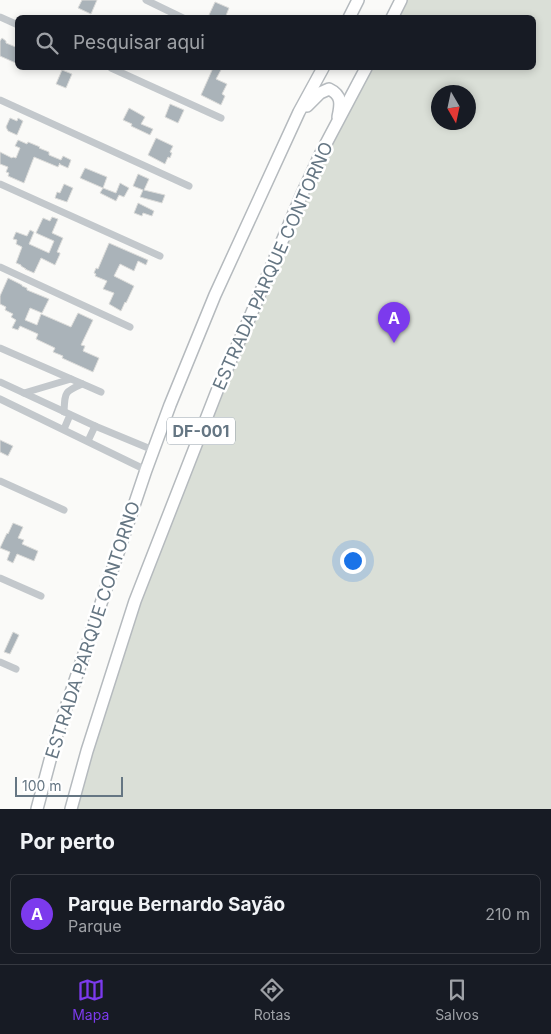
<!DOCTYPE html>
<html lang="pt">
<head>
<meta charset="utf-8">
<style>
  :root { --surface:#171b24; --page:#20242c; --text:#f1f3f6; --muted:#9ea1a6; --line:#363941; --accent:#7c3aed }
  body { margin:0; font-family:Inter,sans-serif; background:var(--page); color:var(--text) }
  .compass { position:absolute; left:431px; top:85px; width:45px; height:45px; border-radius:50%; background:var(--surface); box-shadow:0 2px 8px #0003; rotate:171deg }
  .scale { position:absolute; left:15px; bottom:12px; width:108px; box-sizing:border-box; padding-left:5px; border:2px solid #657683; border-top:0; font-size:14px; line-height:18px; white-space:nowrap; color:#657683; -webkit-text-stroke:4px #fff; paint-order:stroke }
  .you { position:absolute; left:352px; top:560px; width:18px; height:18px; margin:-12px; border:4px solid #fff; border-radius:50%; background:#1a73e8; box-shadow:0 0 0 8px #1a73e833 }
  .badge { display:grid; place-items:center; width:32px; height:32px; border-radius:50%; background:var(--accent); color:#fff; font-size:16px; font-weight:700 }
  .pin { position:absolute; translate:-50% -41px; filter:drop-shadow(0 1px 2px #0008) }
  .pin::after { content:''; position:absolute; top:26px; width:18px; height:15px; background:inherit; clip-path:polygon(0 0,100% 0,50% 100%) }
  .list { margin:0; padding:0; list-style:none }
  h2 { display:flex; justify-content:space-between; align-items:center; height:65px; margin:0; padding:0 20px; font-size:21px }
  h2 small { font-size:16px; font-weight:400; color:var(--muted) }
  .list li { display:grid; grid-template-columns:32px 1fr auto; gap:15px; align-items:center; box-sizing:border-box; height:80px; margin:0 10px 10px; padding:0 10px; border:1px solid var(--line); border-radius:8px }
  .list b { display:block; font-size:19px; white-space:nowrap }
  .list p { margin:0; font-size:16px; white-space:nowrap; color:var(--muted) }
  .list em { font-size:16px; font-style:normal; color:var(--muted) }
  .icon { flex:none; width:28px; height:28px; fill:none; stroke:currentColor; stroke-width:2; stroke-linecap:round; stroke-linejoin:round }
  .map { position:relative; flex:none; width:551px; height:809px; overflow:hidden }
  .search { position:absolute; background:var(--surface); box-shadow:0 2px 8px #0003; left:15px; right:15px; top:15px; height:55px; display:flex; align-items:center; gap:12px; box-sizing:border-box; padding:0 18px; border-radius:8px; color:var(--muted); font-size:19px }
  .sheet { height:155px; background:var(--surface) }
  nav { display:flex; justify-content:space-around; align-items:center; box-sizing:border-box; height:70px; border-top:1px solid var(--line); background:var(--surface); font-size:14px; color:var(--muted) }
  nav a { display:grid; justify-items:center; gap:2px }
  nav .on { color:var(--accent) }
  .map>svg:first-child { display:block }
  .green { fill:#dadfd7; fill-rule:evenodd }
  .building { fill:#aab3b9; stroke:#dcdcda }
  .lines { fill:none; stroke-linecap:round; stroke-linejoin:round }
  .primary-casing { stroke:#b5babe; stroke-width:14 }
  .street { stroke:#c3c8cc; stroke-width:7 }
  .primary { stroke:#fff; stroke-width:11 }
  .labels { text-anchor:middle; stroke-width:5; stroke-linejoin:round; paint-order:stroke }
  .shield { fill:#fff; stroke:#939fa8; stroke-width:1 }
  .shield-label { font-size:16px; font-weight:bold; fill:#657683 }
  .street-label { font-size:18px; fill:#657683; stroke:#fff }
</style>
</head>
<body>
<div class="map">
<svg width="551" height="809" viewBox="0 0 551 809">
  <rect width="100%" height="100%" fill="#fafaf8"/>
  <path class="green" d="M399,0H551V809H72L176,486L363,68H534V18L390,17ZM438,92H468V122H438Z"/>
  <g class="building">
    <path d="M82,0H97L91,14L78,8Z"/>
    <path d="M215,2L229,8L225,18H214L209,15Z"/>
    <path d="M2,38L6,41V43L18,48V64L0,56V41Z"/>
    <path d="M213,68H222L216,79L227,84L222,94L225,96L221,105L201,95Z"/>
    <path d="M62,70L72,74L66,88L56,84Z"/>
    <path d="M170,104L184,110L178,123L165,117Z"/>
    <path d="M129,108L145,117L141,124L153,129L150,135L131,126L132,124L123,120Z"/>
    <path d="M10,118L17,121L18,118L23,121L17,135L8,131L6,127Z"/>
    <path d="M156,138L173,146L170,152L172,153L170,158L168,157L165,164L148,155Z"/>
    <path d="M18,140L27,144L28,142L40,147L39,148L49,152V155L61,160L63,156L71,160L68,168L59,164L60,163L58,167L34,157L24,183L8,176L9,173L6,172L8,167L0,164V152L12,158L13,157L16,158L20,148L15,146Z"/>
    <path d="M85,168L107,177L103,188L80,178Z"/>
    <path d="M138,174L149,179L144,190L165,195L162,203L140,197L143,190L133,186Z"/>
    <path d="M120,183L129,188L124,197L119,195L116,201L100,193L103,188L116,193Z"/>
    <path d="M64,184L73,188L67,202L55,198L57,192L60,193Z"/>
    <path d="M138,203L154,211L152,216L143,213L142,216L134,213Z"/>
    <path d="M52,217L58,219L52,233L63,238L57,252L60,253V254L55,265L41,258L34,273L25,269H26L21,266V265L16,263L22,247L16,244L17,240L13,239L16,232L27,236L30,230L34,232L29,244L49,253L54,241L36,233L43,218L50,221Z"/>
    <path d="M109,243L148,260L146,265L138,261L134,271L120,264L114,276L134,286L126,303L125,302L121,311L109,304L114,293L103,289L107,281L95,276L96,274L94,273L96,268L98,269Z"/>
    <path d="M8,278L22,285V286L27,288V290L49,299L42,313L30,308L25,320L37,325L41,314L71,327L78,313L93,320L81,345L85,346L83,351L99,358L93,372L62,358L63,356L53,352L55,348L36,339L38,334L20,326L18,330L12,328L16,320L11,317L13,314L5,310L6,307L0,304V296Z"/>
    <path d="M0,440L13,446L8,456L0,452Z"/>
    <path d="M13,523L23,527L18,538L24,540L22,544L38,551L34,561L17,554L13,563L7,560L10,552L0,548L7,533L8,534Z"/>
    <path d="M13,632L19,635L10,654L4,652Z"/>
  </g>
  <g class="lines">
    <defs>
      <g id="primary">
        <path d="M349,18L358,0"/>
        <path d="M392,18L401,0"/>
        <path d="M307,106L320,93L329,89C342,95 341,104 338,117"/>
        <path d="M37,809L57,734L146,470L170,405L215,295L299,112L323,68"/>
        <path d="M71,809L87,751L135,601L217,391L250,317L302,194L321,153L366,68"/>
      </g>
    </defs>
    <use href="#primary" class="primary-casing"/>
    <g class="street">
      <path d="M146,0L183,18"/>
      <path d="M0,17L18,25"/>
      <path d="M111,68L221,118"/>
      <path d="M0,100L189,186"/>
      <path d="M0,184L160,256"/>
      <path d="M0,267L130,327"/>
      <path d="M0,348L101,392"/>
      <path d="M0,382L95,426L153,450"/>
      <path d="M24,393L71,379"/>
      <path d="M0,399L146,470"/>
      <path d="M64,412C65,392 64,392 82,384"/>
      <path d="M64,429L70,415"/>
      <path d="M88,441L95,426"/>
      <path d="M0,481L64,510"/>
      <path d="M0,578L41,596"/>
      <path d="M0,662L16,669"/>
    </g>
    <use href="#primary" class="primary"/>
  </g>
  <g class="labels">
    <rect class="shield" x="167" y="417.5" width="68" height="27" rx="4"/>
    <g class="shield-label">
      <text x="201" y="437">DF-001</text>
    </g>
    <g class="street-label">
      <text transform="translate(273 266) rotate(-66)" y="6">ESTRADA PARQUE CONTORNO</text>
      <text transform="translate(93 630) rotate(-72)" y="6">ESTRADA PARQUE CONTORNO</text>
    </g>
  </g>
</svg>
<svg class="compass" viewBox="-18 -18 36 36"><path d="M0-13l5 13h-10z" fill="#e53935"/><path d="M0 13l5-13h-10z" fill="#9ea1a6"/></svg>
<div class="scale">100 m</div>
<div class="you"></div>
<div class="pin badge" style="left:394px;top:343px">A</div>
<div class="search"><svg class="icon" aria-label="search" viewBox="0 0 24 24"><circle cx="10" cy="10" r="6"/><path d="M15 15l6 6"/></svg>Pesquisar aqui</div>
</div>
<section class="sheet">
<h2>Por perto<small></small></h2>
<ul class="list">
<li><span class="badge">A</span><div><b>Parque Bernardo Sayão</b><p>Parque</p></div><em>210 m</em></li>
</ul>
</section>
<nav>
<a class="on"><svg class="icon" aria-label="map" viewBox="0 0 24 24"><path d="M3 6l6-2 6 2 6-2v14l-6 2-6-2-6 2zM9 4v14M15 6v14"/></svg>Mapa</a>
<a><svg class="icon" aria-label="directions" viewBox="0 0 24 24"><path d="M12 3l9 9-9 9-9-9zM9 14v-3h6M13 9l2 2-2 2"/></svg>Rotas</a>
<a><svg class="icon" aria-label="saved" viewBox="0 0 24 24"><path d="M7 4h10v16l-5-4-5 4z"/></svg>Salvos</a>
</nav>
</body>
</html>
